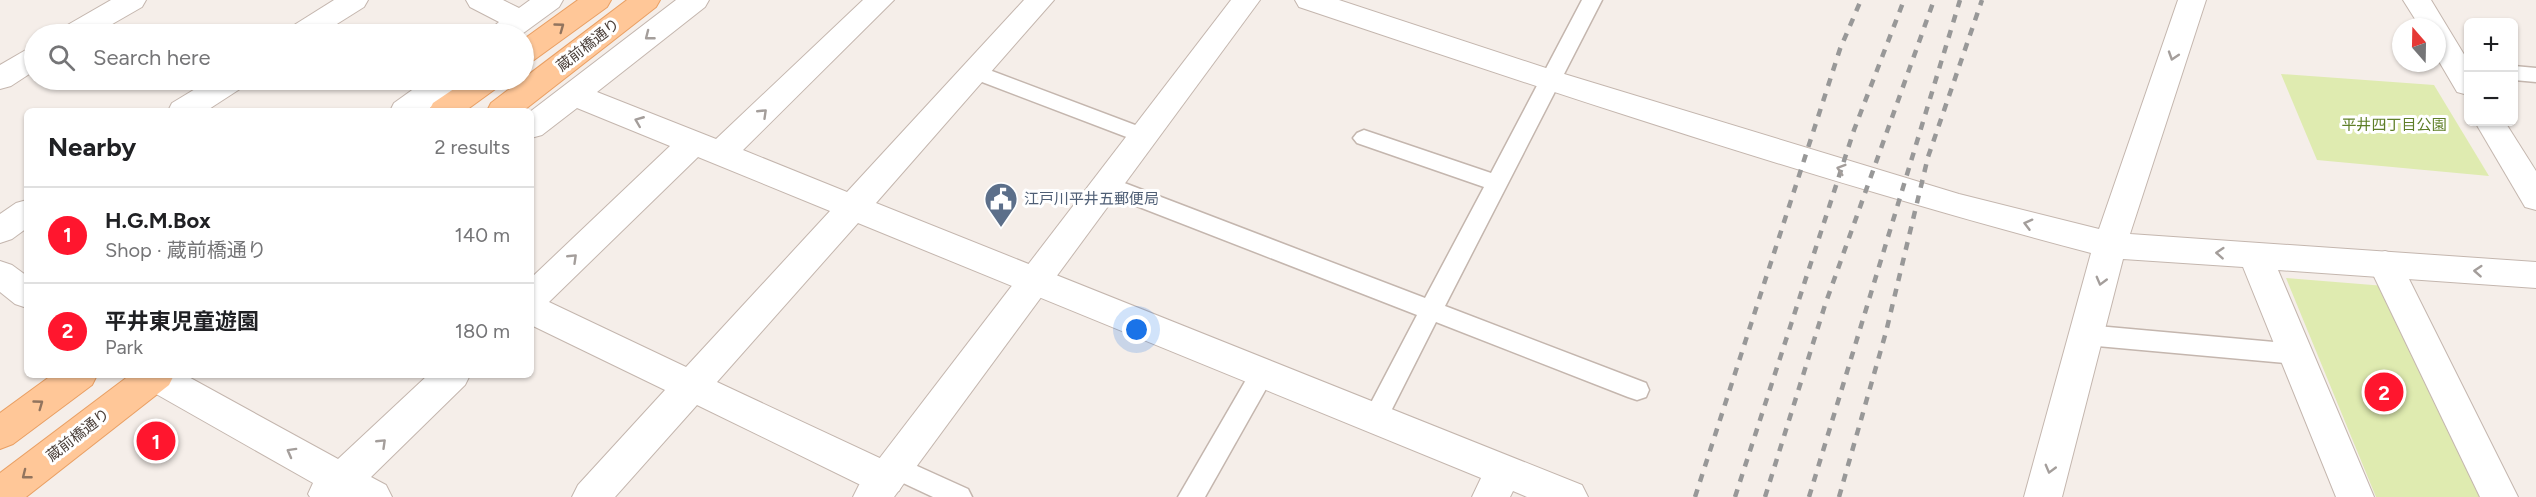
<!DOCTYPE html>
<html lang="en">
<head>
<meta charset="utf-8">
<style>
  :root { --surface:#fff; --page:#f2f2f2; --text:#202124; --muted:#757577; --line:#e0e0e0; --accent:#ff162e }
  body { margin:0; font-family:Figtree,"Noto Sans JP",sans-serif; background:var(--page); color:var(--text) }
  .controls { position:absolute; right:18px; top:18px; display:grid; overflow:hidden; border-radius:9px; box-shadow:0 2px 4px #0004 }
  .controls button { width:54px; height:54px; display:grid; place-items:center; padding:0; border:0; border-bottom:2px solid var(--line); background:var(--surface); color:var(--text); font:30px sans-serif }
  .compass { position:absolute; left:2392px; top:18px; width:54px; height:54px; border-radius:50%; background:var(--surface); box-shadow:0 2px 4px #0004; rotate:340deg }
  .you { position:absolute; left:1137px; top:330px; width:21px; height:21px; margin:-15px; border:4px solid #fff; border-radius:50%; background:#1a73e8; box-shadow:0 0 0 9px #1a73e833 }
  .badge { display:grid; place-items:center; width:39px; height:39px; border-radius:50%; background:var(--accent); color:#fff; font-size:20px; font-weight:700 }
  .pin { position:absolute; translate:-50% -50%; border:3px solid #fff; box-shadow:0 2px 6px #0006 }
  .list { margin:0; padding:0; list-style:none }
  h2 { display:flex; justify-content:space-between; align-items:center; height:78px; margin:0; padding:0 24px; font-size:26px }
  h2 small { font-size:20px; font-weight:400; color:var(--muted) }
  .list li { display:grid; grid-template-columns:39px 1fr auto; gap:18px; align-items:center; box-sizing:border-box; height:96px; padding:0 24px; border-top:2px solid var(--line) }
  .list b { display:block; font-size:22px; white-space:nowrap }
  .list p { margin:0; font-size:20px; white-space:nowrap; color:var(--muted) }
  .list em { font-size:20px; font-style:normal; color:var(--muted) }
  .icon { flex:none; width:33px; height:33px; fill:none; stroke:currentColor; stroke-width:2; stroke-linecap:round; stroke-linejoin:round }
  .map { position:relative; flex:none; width:2536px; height:497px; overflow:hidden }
  .search { position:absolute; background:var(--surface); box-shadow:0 2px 4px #0004; left:24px; top:24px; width:510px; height:66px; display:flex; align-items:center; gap:15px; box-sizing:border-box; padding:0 21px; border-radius:33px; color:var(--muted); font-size:22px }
  .panel { position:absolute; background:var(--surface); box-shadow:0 2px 4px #0004; left:24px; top:108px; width:510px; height:270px; border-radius:9px }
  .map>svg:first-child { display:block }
  .green { fill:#dfebb0 }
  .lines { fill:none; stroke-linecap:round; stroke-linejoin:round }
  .service-casing { stroke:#c4b6ae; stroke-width:3 }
  .pedestrian-casing { stroke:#c4b6ae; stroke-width:2 }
  .minor-casing { stroke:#c4b6ae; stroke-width:2 }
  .tertiary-casing { stroke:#c4b6ae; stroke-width:2 }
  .primary-casing { stroke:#e99f63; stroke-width:2 }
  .service { fill:#fff; fill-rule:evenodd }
  .pedestrian { fill:#fff; fill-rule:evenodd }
  .minor { fill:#fff; fill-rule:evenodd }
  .tertiary { fill:#fff; fill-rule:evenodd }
  .primary { fill:#ffc798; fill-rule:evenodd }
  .rail { stroke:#989898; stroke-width:4.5; stroke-dasharray:8 8; stroke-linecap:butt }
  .oneway { stroke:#92745e }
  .oneway2 { stroke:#a49e9b }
  .labels { text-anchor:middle; stroke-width:6; stroke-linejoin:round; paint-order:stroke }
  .street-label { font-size:15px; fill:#493d37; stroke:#fff }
  .park-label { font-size:15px; fill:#5e7e27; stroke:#fff }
  .service-label { font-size:15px; fill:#4e5e75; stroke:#fff; text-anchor:start }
</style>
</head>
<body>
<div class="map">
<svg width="2536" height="497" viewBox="0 0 2536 497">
  <rect width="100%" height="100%" fill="#f5eee9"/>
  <g class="green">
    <path d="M2281,74L2434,85L2489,176L2317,160Z"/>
    <path d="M2286,278L2385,286L2488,497H2376Z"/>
  </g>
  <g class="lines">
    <defs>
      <g id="service">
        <path d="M1582,0H1602L1445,306L1646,383L1649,390L1646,397L1637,400L1628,397L1436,322L1384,425L1375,429L1366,425L1363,418L1417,315L1098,191L1095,185L1098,179L1106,177L1114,179L1425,298L1484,187L1357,143L1353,138L1357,133L1364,130L1491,173Z"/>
        <path d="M976,65L1151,131L1155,136L1151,141L1144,144L1137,141L969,77L966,72L969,67Z"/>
        <path d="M2514,66L2536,68V82L2514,80Z"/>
        <path d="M2086,325L2296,344L2304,347L2308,354L2304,361L2296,364L2086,345L2078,342L2074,335L2078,328Z"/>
        <path d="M1263,363L1272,366L1275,373L1205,497H1178L1254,366Z"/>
        <path d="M895,456L968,489L972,497H933L886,475L882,467L886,459Z"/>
      </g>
      <path id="pedestrian" d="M2385,251L2397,255L2518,497H2480L2368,264L2373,255Z"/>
      <g id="minor">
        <path d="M111,0H146L142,7L95,34H60L64,27Z"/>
        <path d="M334,0H368L364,7L321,34H287L291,27Z"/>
        <path d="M466,0H503L519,8L530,0H563L559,7L522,34H489L493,27L499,22L470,7Z"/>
        <path d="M676,0H709L705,7L597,92L716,139L863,0H894L743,150L847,192L1024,0H1054L876,203L1582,485L1588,497H1527L1513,491L1510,497H1472L1481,478L858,223L717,382L899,467L905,479L899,491L886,495L873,491L697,405L615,497H572L578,485L665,390L531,325V278L670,146L577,108L542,135L531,138V111ZM698,157L830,211L686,367L549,302Z"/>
        <path d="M1295,0H1339L1561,73L1959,194L2099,229L2178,0H2206L2130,234L2536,262V288L2278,270L2374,497H2336L2243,267L2123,259L2062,497H2024L2091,253C1824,183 1561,95 1299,7Z"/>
        <path d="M34,48V71L11,86L0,89V65L24,51Z"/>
        <path d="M210,80H247L243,87L206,111H168L172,103Z"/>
        <path d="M426,80H461L457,87L426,111H390L394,103Z"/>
        <path d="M27,200V228L12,239L0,243V214L16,203Z"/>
        <path d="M0,261L12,265L27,276V308L15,304L0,292Z"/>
        <path d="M138,375H185L338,459L428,375H470L465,385L371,477L386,485L392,497H310L308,494L313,483L142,386Z"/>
      </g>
      <g id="tertiary">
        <path d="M1231,0H1260L894,497H853L859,485Z"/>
        <path d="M2403,0H2431L2468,61V95L2457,92L2437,58V27H2420Z"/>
        <path d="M2475,122H2505L2536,171V210L2525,207Z"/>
      </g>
      <g id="primary">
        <path d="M578,0H611L607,7L534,60L524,63V39Z"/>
        <path d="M627,0H660L656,7L523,111H487L491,103Z"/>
        <path d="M467,80H502L498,87L465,111H429L433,103Z"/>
        <path d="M52,375H97L92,385L13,444L0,449V413Z"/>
        <path d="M130,375H174L169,385L26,497H0V473Z"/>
      </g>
    </defs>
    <use href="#service" class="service-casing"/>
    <use href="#pedestrian" class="pedestrian-casing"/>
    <use href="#minor" class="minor-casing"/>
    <use href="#tertiary" class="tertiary-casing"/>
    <use href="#primary" class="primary-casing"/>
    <use href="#service" class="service"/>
    <use href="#pedestrian" class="pedestrian"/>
    <use href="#minor" class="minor"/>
    <use href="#tertiary" class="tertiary"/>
    <use href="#primary" class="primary"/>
    <g class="rail">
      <path d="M1695,497L1840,49L1861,0"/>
      <path d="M1735,497L1854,130L1904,0"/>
      <path d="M1765,497L1825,305L1934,0"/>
      <path d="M1809,497L1960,0"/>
      <path d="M1839,497L1886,332L1928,157L1982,0"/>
    </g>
  </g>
  <defs><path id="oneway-chevron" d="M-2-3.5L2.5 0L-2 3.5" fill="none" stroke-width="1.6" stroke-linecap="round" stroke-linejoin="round" transform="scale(1.5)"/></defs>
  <g class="oneway">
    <use href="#oneway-chevron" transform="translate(560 27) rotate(-36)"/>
    <use href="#oneway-chevron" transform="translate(39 404) rotate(-36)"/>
    <use href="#oneway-chevron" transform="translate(26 475) rotate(142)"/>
  </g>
  <g class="oneway2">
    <use href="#oneway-chevron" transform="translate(649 36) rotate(142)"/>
    <use href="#oneway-chevron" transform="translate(2173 56) rotate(108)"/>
    <use href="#oneway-chevron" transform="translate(763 113) rotate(-44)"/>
    <use href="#oneway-chevron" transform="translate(639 121) rotate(-158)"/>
    <use href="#oneway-chevron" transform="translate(1841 169) rotate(-163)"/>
    <use href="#oneway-chevron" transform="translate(2028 224) rotate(-165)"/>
    <use href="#oneway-chevron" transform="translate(2220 253) rotate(-176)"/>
    <use href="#oneway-chevron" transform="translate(573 258) rotate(-44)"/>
    <use href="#oneway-chevron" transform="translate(2478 271) rotate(-176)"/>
    <use href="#oneway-chevron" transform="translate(2101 281) rotate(105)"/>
    <use href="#oneway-chevron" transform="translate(382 443) rotate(-44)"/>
    <use href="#oneway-chevron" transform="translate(291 452) rotate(-151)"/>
    <use href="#oneway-chevron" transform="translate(2050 469) rotate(105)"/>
  </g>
  <defs>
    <symbol id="civic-pin" viewBox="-11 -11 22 30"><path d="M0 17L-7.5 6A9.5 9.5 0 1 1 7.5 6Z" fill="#5c6f8a" stroke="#fff"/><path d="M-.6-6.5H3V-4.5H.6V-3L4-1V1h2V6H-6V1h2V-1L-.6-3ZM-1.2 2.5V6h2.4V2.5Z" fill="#fff"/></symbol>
  </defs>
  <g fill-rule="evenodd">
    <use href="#civic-pin" x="982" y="180" width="38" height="52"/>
  </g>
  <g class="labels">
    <g class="street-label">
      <text transform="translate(588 45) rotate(-38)" y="5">蔵前橋通り</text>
      <text transform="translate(78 435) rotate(-38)" y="5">蔵前橋通り</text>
    </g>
    <g class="park-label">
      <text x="2394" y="130">平井四丁目公園</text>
    </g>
    <g class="service-label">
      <text x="1024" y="204">江戸川平井五郵便局</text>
    </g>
  </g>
</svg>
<div class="controls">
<button>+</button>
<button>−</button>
</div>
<svg class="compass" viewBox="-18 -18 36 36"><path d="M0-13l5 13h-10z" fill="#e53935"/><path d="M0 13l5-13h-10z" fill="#757577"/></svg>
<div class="you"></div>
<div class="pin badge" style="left:156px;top:441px">1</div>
<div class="pin badge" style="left:2384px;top:392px">2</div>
<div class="search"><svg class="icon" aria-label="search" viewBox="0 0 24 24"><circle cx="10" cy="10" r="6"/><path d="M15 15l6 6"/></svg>Search here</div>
<section class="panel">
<h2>Nearby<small>2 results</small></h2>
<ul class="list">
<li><span class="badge">1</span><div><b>H.G.M.Box</b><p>Shop · 蔵前橋通り</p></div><em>140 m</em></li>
<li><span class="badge">2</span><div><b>平井東児童遊園</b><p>Park</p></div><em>180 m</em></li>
</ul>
</section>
</div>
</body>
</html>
